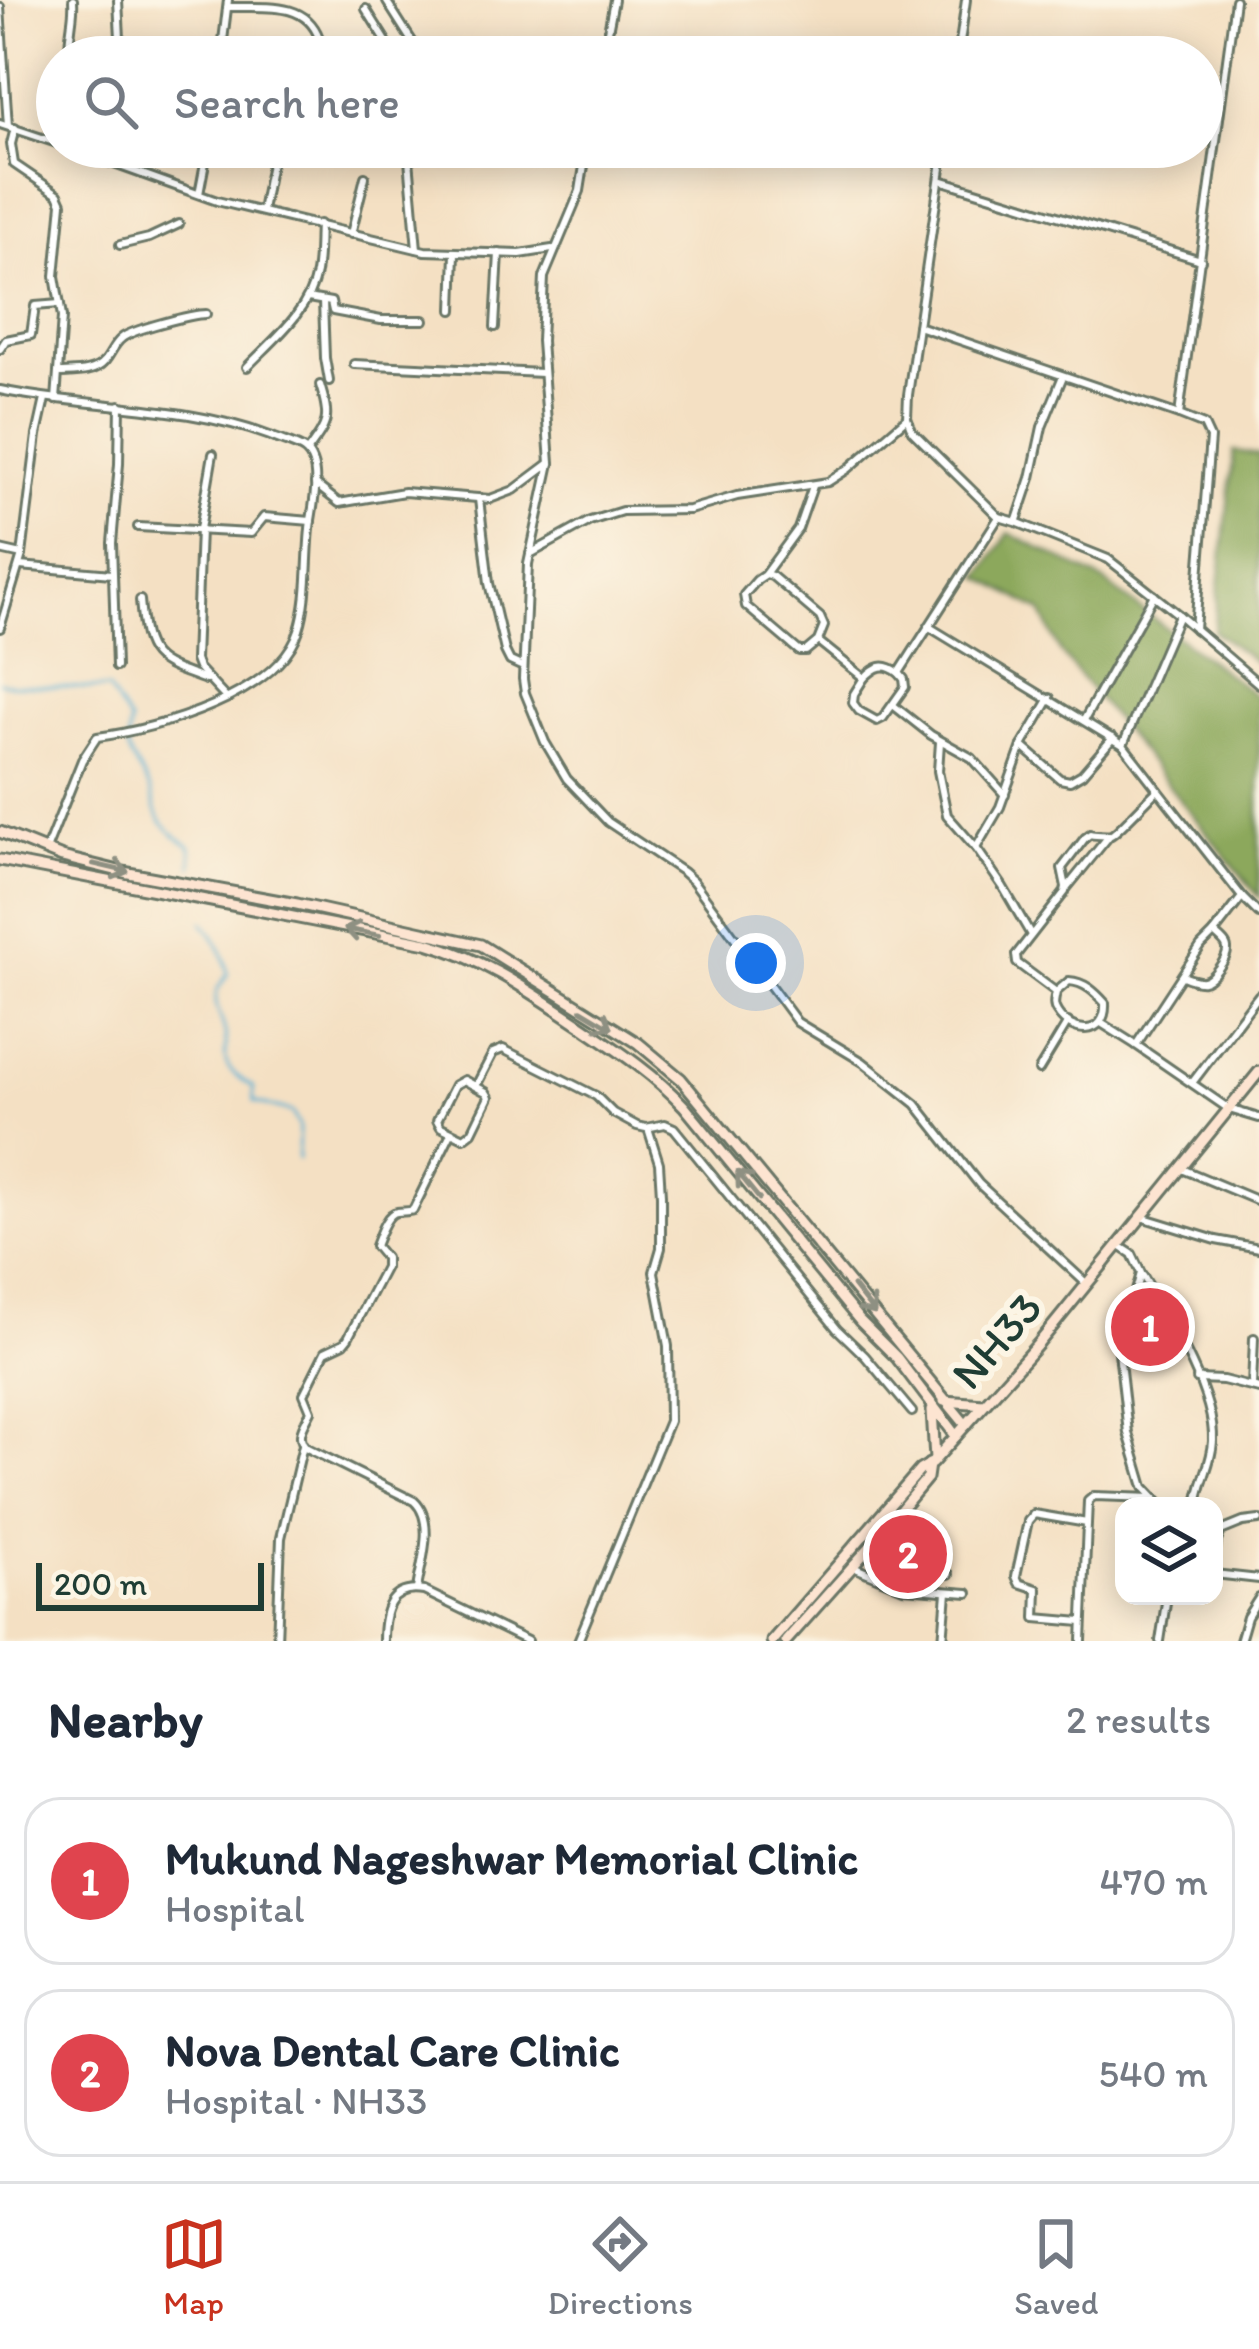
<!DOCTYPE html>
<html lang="en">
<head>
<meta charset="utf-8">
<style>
  :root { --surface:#fff; --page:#f2f2f3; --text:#1f2937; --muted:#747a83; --line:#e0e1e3; --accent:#c8321e }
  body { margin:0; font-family:Itim,sans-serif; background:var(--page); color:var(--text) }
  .controls { position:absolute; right:36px; bottom:36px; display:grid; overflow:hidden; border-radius:24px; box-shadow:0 6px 30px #0003 }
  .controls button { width:108px; height:108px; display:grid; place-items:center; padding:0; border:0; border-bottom:3px solid var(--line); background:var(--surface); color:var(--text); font:60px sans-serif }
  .scale { position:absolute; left:36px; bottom:30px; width:228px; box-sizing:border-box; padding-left:12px; border:6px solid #1f3d34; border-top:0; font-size:33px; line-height:42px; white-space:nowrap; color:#1f3d34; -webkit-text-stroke:9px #fcf5e5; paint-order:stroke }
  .you { position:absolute; left:756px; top:963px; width:42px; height:42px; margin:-30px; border:9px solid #fff; border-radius:50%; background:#1a73e8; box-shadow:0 0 0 18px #1a73e833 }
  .badge { display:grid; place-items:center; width:78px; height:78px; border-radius:50%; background:var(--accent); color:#fff; font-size:39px; font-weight:700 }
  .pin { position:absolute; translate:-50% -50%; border:6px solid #fff; box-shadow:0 3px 12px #0006 }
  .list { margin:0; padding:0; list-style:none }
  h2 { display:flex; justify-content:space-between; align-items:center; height:156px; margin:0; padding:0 48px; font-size:51px }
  h2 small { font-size:39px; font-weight:400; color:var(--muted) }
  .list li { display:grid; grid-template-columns:78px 1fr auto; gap:36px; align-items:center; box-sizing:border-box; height:168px; margin:0 24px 24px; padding:0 24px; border:3px solid var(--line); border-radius:36px }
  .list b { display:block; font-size:45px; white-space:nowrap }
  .list p { margin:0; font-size:39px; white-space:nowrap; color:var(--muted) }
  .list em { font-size:39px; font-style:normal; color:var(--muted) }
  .icon { flex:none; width:66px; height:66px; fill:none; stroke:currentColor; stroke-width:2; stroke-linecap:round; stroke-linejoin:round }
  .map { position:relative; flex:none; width:1259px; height:1641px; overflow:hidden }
  .search { position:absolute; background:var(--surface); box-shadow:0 6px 30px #0003; left:36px; right:36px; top:36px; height:132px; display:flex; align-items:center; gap:30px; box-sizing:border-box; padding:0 42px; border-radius:66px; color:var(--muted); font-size:45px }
  .sheet { height:540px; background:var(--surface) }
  nav { display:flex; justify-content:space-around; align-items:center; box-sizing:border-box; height:168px; border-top:3px solid var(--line); background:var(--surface); font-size:33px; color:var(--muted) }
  nav a { display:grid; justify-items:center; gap:6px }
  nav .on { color:var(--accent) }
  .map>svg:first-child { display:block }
  .forest { fill:#8ca85b; stroke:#567248; stroke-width:3 }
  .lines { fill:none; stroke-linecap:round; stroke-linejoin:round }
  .stream { stroke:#56b0d3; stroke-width:3 }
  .street-casing { stroke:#6a7666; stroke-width:12 }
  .secondary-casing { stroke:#6a7666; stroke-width:15 }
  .street { stroke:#fff; stroke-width:6 }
  .secondary { stroke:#fde4d1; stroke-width:9 }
  .oneway { stroke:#8e9082 }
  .labels { text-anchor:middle; stroke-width:12; stroke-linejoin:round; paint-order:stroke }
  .street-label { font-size:45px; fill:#1f3d34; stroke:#fcf5e5 }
</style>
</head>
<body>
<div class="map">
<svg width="1259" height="1641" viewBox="0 0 1259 1641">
  <rect width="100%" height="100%" fill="#fcf5e5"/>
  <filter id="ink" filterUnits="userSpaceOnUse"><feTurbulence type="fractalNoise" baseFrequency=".00833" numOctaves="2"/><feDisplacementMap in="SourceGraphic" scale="24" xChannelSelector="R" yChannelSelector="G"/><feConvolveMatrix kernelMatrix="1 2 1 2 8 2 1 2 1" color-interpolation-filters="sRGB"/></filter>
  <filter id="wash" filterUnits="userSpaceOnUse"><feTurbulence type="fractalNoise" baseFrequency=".004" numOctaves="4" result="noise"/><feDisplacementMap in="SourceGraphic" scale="48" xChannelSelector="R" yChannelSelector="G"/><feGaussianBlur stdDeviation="2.7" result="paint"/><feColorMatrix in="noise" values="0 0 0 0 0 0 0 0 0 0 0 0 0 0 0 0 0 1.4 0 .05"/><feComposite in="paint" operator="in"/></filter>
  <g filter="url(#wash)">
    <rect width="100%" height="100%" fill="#f4e0c3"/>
    <g class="forest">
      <path d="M1234,451L1259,455V665L1214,631Z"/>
      <path d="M1009,533L1102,580L1259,698V897L1061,653L1041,611L980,577Z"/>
    </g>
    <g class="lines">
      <g class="stream">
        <path d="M0,682L14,685L108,689L130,723C124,760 131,755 148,785C153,794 153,803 157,813C163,829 178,837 191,847L192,866"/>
        <path d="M203,922C216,939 225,953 228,974C225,978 219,986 217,991C212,1007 226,1023 226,1040C227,1051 222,1057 229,1068C235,1076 245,1081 253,1087L254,1102L292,1112L299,1126L298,1159"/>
      </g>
    </g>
  </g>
  <g filter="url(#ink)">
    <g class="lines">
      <defs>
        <g id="street">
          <path d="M118,0L121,57"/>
          <path d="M387,2L422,57"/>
          <path d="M0,7L8,126"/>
          <path d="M228,7C263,8 306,0 319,38"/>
          <path d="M366,9L386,41L392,57"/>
          <path d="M71,57C66,40 75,19 73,0"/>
          <path d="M221,57L228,0"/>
          <path d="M603,57L614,0"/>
          <path d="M958,57L966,0"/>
          <path d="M0,124L57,143"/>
          <path d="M15,128L11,144L14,164L58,194L62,203L55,276L62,317L56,400"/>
          <path d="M1202,134L1216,138"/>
          <path d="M67,147L217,201L425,251L520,254L552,249"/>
          <path d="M403,147L409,159L417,249"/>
          <path d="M587,147L580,191L544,277L541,341L550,463L528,564L523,679L525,693L545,742L567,779L608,822L683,872L693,881L797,1022L863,1062L916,1104L979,1184L1087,1284"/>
          <path d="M944,147L908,395L907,418L912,431L999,517L1016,522L1108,559L1179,615L1259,684"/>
          <path d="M940,180L1201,260"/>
          <path d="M199,194L208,147"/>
          <path d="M262,211L274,147"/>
          <path d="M351,234L365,177"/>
          <path d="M120,245L149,238L179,224"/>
          <path d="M308,298L331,302L333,311L381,320H424"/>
          <path d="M323,301L325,358L329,381"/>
          <path d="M453,310L455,253"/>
          <path d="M918,326L1179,415"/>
          <path d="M495,327L499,253"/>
          <path d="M0,349L6,340L31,335L35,306L60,304"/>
          <path d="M354,364L542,373"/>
          <path d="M247,367C273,340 309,312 316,273C319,257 318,240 319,224"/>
          <path d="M59,373C74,372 94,374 105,361C111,354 114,344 122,338C131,330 192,314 206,314"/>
          <path d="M0,390C89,408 185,404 270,436C281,441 295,444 304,450C322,463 314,502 311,520C306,556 310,595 299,630C278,695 159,729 97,737L82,760L46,850"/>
          <path d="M307,452C328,423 331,420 320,385"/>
          <path d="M213,454L200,529L195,660L198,668L225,697"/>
          <path d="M315,484L339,503L404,492L490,499L514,490L550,463"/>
          <path d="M479,499L489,583L505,651L510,661L523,667"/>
          <path d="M1017,520L1031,478L1042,427L1063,376"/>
          <path d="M138,527L251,533L264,517L311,521"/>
          <path d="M0,550L22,555"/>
          <path d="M530,554L590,521L622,511L689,510L737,496L828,482L848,469L907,418"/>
          <path d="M20,566L112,574"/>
          <path d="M765,574L798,529L813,486"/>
          <path d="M140,600C145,659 152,661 206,680"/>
          <path d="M0,628L22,555L37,435L45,399"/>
          <path d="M931,628L1123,745"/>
          <path d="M1195,629L1210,438L1204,425L1179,415L1235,0"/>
          <path d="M818,641L806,651H799L746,606L744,595L757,580L766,574L772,576L820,617L824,626L818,641L864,678C876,666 884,662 899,673L999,517"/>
          <path d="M116,667L112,543L119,464L120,405"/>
          <path d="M864,678L854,694L853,703L859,711L877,721L883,718L905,687L904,679L899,673"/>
          <path d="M893,705L931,735L972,758L1005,795"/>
          <path d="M1084,720L1154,595"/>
          <path d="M940,742L938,771L947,815L976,848L1003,887L1031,935"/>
          <path d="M1022,746L1060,779L1070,781L1082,774L1113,738"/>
          <path d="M1158,790L1242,897L1214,933"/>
          <path d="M976,848L1000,807L1022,746L1050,698"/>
          <path d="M1066,889L1109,836"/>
          <path d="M1242,897L1259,914"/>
          <path d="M1056,992C1055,999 1052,1005 1057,1012C1071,1035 1107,1037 1105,1003C1095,992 1085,982 1069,981L1056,992L1017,963L1016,955L1065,892L1066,887L1062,868L1085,838L1090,834C1092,835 1110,836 1111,835C1117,833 1149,797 1158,790L1123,745L1179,615"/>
          <path d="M1101,1023L1136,1045L1201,946L1214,933C1218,937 1227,943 1227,949C1228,958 1212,980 1203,981C1198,982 1187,978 1183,976"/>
          <path d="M1136,1045L1229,1109L1259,1118"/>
          <path d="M1039,1070L1068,1022"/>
          <path d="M464,1080L486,1092L489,1097L472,1132L464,1138L441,1127L437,1120L455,1085Z"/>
          <path d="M1192,1083L1259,995"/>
          <path d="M476,1086L493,1053L503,1049L596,1096L613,1113L637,1126L646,1128L665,1124L674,1128L837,1329L865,1356L912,1412"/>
          <path d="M1182,1169L1256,1200"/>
          <path d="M1141,1217L1216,1240L1259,1248"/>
          <path d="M1118,1245L1132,1254L1141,1273L1119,1352L1128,1433L1144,1487L1162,1506"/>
          <path d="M1143,1276C1168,1318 1215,1392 1213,1441C1212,1464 1199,1483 1197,1506"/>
          <path d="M1197,1379L1223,1380L1259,1389"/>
          <path d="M1252,1387L1254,1338"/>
          <path d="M869,1549L905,1571L949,1574"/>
          <path d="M853,1567L903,1588L968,1593"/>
          <path d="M1214,1569L1217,1541L1221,1531L1243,1522L1259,1520"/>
          <path d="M1214,1574L1259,1579"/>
          <path d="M417,1589C421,1562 436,1521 414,1501L307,1448C294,1436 305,1424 311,1411L304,1394L325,1352L344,1343L348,1338L385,1267V1258L375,1246C379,1236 386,1213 397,1212C403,1211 408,1212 413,1210L451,1133"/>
          <path d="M1082,1622L1036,1618L1037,1589L1019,1583L1016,1576L1028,1521L1034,1514L1087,1523"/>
          <path d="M277,1641L281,1538L303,1445"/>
          <path d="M383,1641C383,1612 389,1585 424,1591L527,1641"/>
          <path d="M578,1641L669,1421L668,1346L654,1272L661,1248V1195L659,1163L648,1128"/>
          <path d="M943,1641L947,1592"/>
          <path d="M1082,1641L1088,1501L1094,1496L1153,1498"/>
          <path d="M1160,1641L1167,1596"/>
          <path d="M1240,1641L1247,1617L1259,1598"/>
        </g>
        <g id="secondary">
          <path d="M0,832L62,857L123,872L297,904L481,945L638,1043L681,1079L966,1425"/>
          <path d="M0,860L427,943C489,961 529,991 582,1026C619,1051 654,1074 684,1106L860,1321L897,1358L956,1436"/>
          <path d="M944,1401L984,1404"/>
          <path d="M932,1410L935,1459"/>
          <path d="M772,1641L920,1470L932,1463L1039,1343L1259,1072"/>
          <path d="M786,1641L869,1548L927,1478L929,1464"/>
        </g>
      </defs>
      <use href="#street" class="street-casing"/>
      <use href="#secondary" class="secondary-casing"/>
      <use href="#street" class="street"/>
      <use href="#secondary" class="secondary"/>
    </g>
    <defs><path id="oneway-shaft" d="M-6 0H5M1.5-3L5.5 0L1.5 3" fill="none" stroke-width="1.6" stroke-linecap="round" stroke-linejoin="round" transform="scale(3)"/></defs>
    <g class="oneway">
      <use href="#oneway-shaft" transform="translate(111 868) rotate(13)"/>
      <use href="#oneway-shaft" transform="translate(362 932) rotate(-169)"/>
      <use href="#oneway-shaft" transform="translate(597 1019) rotate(31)"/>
      <use href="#oneway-shaft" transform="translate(748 1185) rotate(-129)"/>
      <use href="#oneway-shaft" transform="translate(864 1300) rotate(52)"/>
    </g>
  </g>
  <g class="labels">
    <g class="street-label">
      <text transform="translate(996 1340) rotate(-49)" y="16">NH33</text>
    </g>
  </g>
</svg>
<div class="controls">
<button><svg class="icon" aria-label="layers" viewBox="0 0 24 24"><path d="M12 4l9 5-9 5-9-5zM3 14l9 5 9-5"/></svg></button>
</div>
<div class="scale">200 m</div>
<div class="you"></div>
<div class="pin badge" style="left:1150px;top:1327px;background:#e0444e">1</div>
<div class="pin badge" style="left:908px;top:1554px;background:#e0444e">2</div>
<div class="search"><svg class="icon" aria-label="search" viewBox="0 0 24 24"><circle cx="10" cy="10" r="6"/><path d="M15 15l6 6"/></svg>Search here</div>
</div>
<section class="sheet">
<h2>Nearby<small>2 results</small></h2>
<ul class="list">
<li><span class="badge" style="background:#e0444e">1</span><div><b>Mukund Nageshwar Memorial Clinic</b><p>Hospital</p></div><em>470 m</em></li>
<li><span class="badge" style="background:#e0444e">2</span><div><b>Nova Dental Care Clinic</b><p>Hospital · NH33</p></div><em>540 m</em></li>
</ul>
</section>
<nav>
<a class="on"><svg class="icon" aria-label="map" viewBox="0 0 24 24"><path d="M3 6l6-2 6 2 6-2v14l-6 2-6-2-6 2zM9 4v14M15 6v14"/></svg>Map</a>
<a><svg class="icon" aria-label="directions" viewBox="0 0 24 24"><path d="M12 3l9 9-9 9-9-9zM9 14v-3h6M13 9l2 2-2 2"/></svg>Directions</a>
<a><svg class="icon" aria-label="saved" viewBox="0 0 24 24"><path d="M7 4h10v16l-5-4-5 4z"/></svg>Saved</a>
</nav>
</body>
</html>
